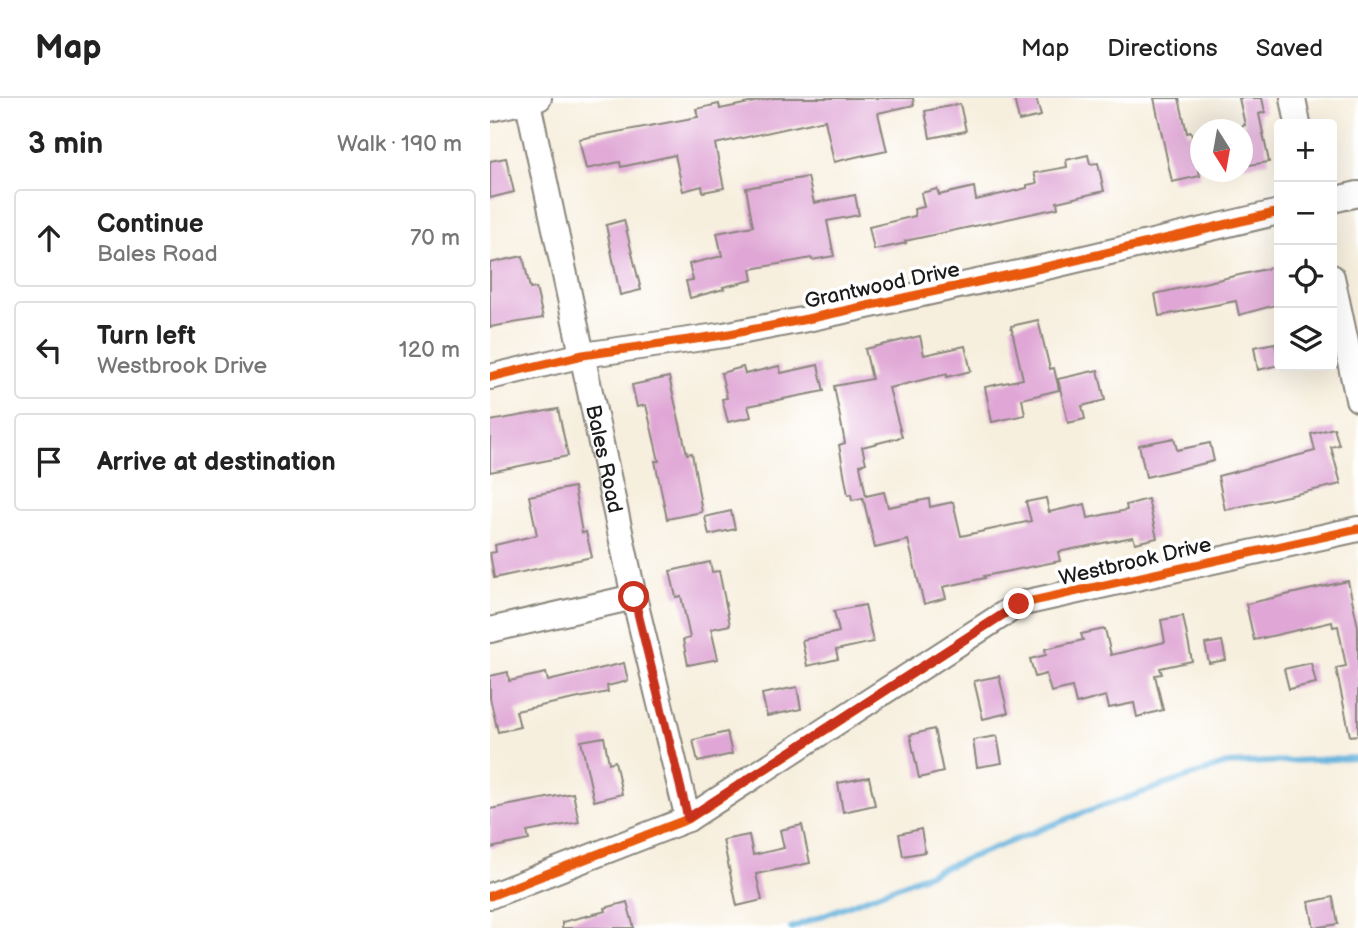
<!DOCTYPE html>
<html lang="en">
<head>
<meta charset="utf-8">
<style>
  :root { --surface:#fff; --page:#f6f6f6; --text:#222; --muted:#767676; --line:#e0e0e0 }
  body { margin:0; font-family:"Balsamiq Sans",sans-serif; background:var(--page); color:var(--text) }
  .controls { position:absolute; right:21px; top:21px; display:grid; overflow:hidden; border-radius:7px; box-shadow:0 7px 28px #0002 }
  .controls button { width:63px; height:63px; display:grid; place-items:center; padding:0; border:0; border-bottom:2px solid var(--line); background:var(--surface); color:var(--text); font:35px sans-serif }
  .compass { position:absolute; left:700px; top:21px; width:63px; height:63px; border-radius:50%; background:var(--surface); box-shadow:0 7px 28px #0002; rotate:169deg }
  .stop { position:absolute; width:21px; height:21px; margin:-16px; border:5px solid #c8321e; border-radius:50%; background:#fff }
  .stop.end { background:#c8321e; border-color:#fff; box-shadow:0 2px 7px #0008 }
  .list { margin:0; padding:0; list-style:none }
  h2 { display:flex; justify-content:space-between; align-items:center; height:91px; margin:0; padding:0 28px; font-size:30px }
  h2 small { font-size:23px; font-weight:400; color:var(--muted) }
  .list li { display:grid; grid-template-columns:46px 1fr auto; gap:21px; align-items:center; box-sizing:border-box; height:98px; margin:0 14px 14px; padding:0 14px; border:2px solid var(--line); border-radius:7px }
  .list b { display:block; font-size:26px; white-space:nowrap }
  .list p { margin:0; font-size:23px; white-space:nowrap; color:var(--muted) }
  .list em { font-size:23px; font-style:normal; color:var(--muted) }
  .icon { flex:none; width:38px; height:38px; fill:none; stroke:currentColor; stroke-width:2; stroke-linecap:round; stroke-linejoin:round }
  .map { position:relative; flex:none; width:868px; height:830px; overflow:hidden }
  header { display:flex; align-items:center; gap:42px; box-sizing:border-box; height:98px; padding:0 35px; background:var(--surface); border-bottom:2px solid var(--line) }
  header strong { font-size:33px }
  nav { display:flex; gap:38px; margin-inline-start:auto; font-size:24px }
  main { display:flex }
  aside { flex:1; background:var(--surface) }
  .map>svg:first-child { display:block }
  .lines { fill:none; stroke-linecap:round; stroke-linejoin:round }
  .stream { stroke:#5fafda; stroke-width:6 }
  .building { fill:#e0a7d6 }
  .street-casing { stroke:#8a867d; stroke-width:28 }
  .street { stroke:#fff; stroke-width:24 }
  .cycleway-casing { stroke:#fff; stroke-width:13 }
  .cycleway { stroke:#e8590c; stroke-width:9 }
  .route { stroke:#c8321e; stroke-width:9 }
  .labels { text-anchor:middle; stroke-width:7; stroke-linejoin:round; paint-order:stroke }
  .street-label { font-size:21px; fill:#1c1c1c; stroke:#fff }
</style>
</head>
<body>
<header>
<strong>Map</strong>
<nav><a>Map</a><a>Directions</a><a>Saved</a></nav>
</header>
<main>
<aside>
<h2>3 min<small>Walk · 190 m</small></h2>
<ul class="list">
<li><svg class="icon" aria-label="ahead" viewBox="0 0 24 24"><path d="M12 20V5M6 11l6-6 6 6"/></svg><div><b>Continue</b><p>Bales Road</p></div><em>70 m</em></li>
<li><svg class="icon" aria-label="left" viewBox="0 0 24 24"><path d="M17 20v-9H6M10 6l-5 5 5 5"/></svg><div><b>Turn left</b><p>Westbrook Drive</p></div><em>120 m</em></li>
<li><svg class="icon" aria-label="arrive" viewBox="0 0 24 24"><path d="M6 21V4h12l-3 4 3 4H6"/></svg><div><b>Arrive at destination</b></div></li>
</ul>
</aside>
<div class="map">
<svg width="868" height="830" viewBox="0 0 868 830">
  <rect width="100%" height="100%" fill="#fff"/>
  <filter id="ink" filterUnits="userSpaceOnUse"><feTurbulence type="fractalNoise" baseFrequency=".0143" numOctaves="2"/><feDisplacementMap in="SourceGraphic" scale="14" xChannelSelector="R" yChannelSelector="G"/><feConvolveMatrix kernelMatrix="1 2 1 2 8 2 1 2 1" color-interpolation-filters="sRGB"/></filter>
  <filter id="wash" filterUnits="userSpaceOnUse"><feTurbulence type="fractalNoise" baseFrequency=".00686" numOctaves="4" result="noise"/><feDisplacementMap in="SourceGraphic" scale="28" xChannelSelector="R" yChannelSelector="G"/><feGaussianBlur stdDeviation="1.57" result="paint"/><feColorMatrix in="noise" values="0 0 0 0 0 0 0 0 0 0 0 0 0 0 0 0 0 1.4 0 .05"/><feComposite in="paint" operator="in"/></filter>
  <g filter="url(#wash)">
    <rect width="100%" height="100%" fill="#f7efde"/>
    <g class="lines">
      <path class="stream" d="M301,830L595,714L736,666L868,660"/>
    </g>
    <g id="blocks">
      <g class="building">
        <path d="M283,0H423L424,7L388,15L397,53L374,58V57L344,64L335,22L225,46L234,90L213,94L212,88L193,93L185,57L131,69L130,64L96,71L89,41L208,19L206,11L229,6L230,11Z"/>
        <path d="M524,0H546L551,18L529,23Z"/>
        <path d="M664,0H689L697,35L701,34L710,78L682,84Z"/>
        <path d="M749,0H772L775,14L769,16L779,64L752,68V28L755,27Z"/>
        <path d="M470,6L476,33L440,40L435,13Z"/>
        <path d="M598,57L600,66L608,65L614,93L567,104L568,110L415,143L416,145L384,152L379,129L425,118L424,111L434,109L431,95L447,91L449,97L484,89L486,102L537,90V87L547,85L544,75L577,69L576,62Z"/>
        <path d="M16,60L24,94L0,100V63Z"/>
        <path d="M318,79L324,105L365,97L369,117L337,123L344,158L322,162L321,160L261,171L263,182L233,189L234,191L200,200L196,183L203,182L199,166L232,158L227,135L263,128L256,90Z"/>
        <path d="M134,122L151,192L130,197L116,127Z"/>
        <path d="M33,158L40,191L46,190L53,220L0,229V165Z"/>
        <path d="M789,168V206L749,217L746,203L669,218L665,196Z"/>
        <path d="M548,222L560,271L564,270L569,292L532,301L535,317L502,324L495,289L533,281L521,228Z"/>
        <path d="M430,238L434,257L475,248L481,273L457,279V276L399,290L412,339L372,349L376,365L370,367L376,398L394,394L398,409L439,401L440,409L463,404L471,438L541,423L536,404L556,400L559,414L595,406L598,420L637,412L636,407L658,401L667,440L645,445L643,439L568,454L570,463L494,478L495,480L453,489L456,500L434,506L418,442L385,450L373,400L362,402L361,396L358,397L349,347L355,345L344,288L382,281L375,251Z"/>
        <path d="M785,245L789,267L768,272L764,249Z"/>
        <path d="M328,267L334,293L258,308L261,319L238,324L232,301L237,300L231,275L253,269L255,276L289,268L291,275Z"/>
        <path d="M608,272L615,302L592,308L595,321L578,325L568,281Z"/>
        <path d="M179,279L197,356L202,355L212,414L177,421L165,363H169L156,307L147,309L142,287Z"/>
        <path d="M68,311L78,358L0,374V323Z"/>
        <path d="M844,330L849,347L841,349L851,386L735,412L728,378L825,353L821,336Z"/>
        <path d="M684,340L687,352L720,345L724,363L656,379L649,347Z"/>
        <path d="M84,389L92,435L96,434L102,459L4,480L0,455L6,454L5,447L47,437L39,398Z"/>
        <path d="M241,413L245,431L219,437L215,419Z"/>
        <path d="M220,464L222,474L229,473L240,527L221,531L228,561L198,567L193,542L200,540L191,498L186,499L180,473Z"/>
        <path d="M858,483L868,528V637L860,638L846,570L856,568L848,528L843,529L842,524L764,542L756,506Z"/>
        <path d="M375,507L383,544L346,552L348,561L317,568L312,542L349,534L344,513Z"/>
        <path d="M693,518L702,563L670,570L672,576L665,577L673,612L647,619L644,605L619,610L616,598L586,606L582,589L561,594L556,576L545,579L540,561L556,557L555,551L593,542L591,536L615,531L621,557L675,544L671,522Z"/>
        <path d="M732,543L736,562L719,565L715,546Z"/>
        <path d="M134,565L138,583L117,588L118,594L26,613L30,629L8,634L0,600V578L18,574L19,583L56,575L58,583Z"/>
        <path d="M821,565L826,585L799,591L794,571Z"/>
        <path d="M509,578L518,615L493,621L484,583Z"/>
        <path d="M307,589L311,611L277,618L272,596Z"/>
        <path d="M444,631L453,674L429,680L420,637Z"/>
        <path d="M237,634L242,656L208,664L203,642Z"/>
        <path d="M507,638L512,665L487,669L483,642Z"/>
        <path d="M114,639L119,665L125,663L132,696L104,703L91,643Z"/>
        <path d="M379,679L385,707L353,714L348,685Z"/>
        <path d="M83,695L89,724L37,734L39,742L0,750V711Z"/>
        <path d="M312,727L320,765L266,776L272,802L247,808L233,742L259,737L263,757L294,750L290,732Z"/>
        <path d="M431,731L435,754L413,758L409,736Z"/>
        <path d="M843,799L848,826L824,830L819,804Z"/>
        <path d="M137,804L144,830H72V824L116,813L115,810Z"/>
      </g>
    </g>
  </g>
  <g filter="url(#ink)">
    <use href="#blocks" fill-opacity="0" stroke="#8a867d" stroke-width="2"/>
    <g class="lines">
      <defs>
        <g id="street">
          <path id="s1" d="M37,0L144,499L198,721"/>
          <path d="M803,0L808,26"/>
          <path d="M0,11L49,0"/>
          <path d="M842,102L868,96"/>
          <path d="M842,179L868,301"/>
          <path d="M0,279L93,257L234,237L317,221L565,167L789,114"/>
          <path d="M0,532L144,499"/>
          <path d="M0,798L198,721L529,506L868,431"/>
        </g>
      </defs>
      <use href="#street" class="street-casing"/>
      <use href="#street" class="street"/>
      <defs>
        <g id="cycleway">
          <path d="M0,279L93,257L234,237L317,221L565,167L789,114"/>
          <path d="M0,798L198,721L529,506L868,431"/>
        </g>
      </defs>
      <use href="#cycleway" class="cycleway-casing"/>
      <use href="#cycleway" class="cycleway"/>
    </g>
  </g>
  <g class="lines" filter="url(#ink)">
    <path class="route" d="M144,499L198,720L529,506"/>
  </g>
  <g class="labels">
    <g class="street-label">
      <text transform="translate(392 187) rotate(-12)" y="7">Grantwood Drive</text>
      <text dy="7" stroke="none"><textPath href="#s1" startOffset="369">Bales Road</textPath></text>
      <text transform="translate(645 463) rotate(-13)" y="7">Westbrook Drive</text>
    </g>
  </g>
</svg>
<div class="controls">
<button>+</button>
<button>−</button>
<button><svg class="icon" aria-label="locate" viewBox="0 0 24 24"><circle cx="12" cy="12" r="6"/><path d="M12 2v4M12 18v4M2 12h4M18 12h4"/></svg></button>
<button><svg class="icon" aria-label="layers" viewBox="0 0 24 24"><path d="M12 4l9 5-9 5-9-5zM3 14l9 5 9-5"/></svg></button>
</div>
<svg class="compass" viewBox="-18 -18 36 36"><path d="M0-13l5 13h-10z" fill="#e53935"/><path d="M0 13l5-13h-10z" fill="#767676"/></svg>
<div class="stop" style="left:144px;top:499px"></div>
<div class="stop end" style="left:529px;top:506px"></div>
</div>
</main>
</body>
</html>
